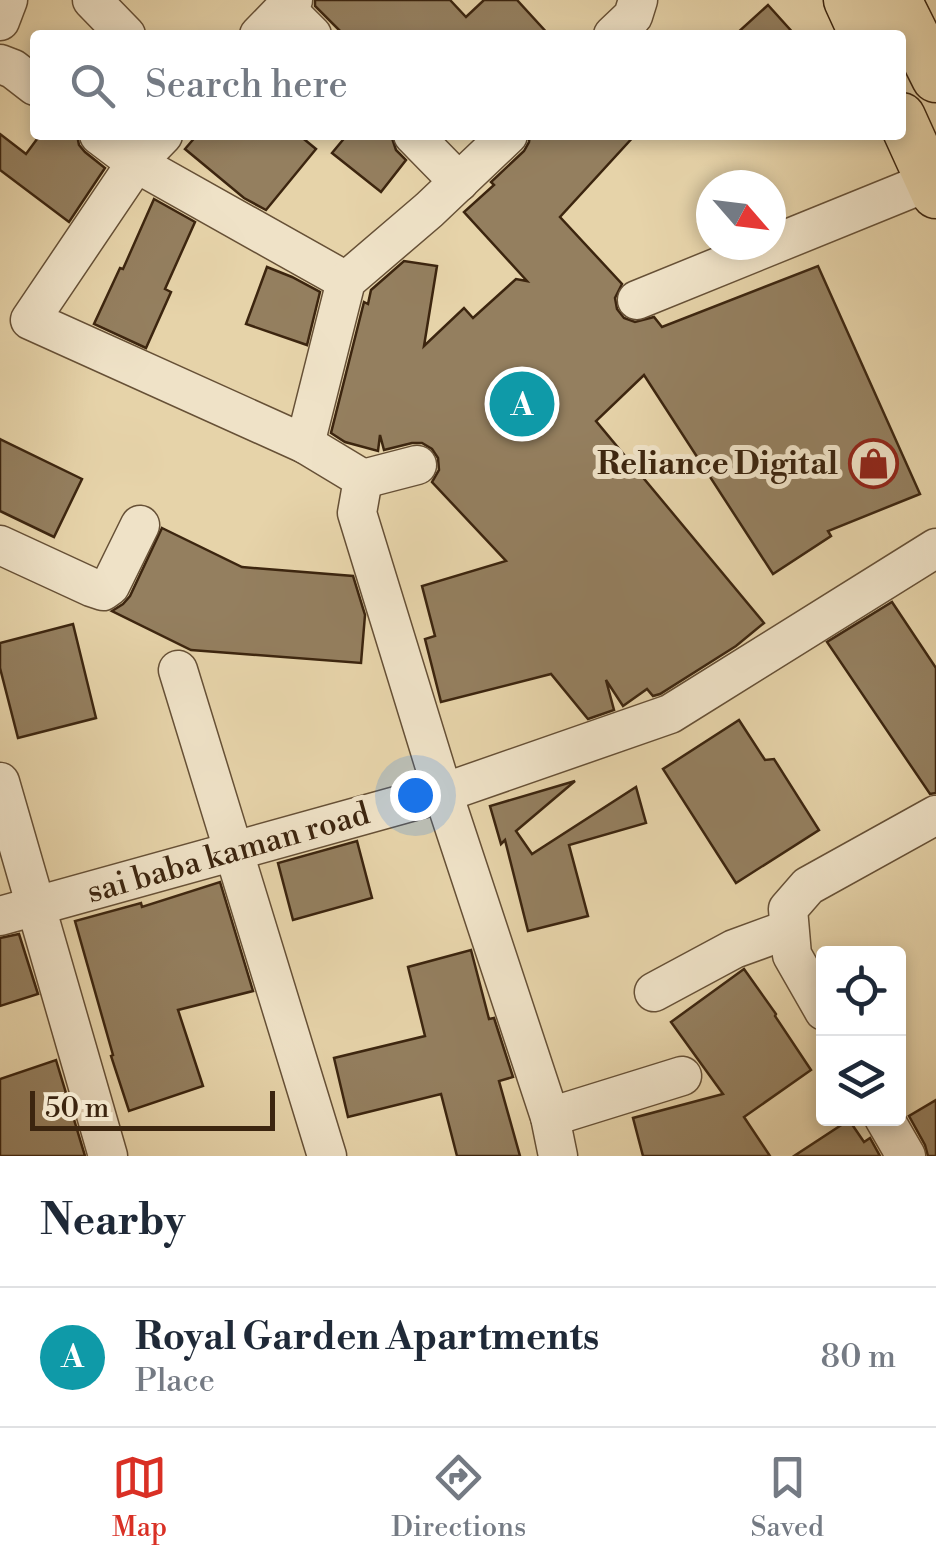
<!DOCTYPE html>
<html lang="en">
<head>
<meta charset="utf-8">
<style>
  :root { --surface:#fff; --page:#f6f6f7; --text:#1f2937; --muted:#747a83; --line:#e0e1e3; --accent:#d93025 }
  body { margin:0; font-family:"Libre Bodoni",serif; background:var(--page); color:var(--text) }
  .controls { position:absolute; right:30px; bottom:30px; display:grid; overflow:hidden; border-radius:10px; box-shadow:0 5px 15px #0003 }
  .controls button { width:90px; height:90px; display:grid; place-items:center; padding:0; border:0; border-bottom:2px solid var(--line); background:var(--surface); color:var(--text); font:50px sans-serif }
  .compass { position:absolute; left:696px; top:170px; width:90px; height:90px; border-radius:50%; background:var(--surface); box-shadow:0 5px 15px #0003; rotate:118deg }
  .scale { position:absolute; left:30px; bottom:25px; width:245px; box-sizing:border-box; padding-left:10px; border:5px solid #3c250f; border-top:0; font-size:28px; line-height:35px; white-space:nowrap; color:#3c250f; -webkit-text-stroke:8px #efe2c7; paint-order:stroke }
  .you { position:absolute; left:415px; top:795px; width:35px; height:35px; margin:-25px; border:8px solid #fff; border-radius:50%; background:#1a73e8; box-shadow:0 0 0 15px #1a73e833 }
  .badge { display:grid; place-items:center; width:65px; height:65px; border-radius:50%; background:var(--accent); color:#fff; font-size:32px; font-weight:700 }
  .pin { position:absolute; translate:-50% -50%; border:5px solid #fff; box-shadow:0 2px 10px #0006 }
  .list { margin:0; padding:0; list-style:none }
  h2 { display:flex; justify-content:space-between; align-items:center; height:130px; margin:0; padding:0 40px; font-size:42px }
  h2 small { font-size:32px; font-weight:400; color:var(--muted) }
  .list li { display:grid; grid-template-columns:65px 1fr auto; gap:30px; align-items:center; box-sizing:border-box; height:140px; padding:0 40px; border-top:2px solid var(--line) }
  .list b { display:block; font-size:38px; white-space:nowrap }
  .list p { margin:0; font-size:32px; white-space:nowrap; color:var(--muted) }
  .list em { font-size:32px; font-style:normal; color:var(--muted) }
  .icon { flex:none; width:55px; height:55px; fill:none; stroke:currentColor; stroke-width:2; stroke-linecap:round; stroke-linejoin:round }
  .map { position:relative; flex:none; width:936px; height:1156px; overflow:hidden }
  .search { position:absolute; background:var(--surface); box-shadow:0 5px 15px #0003; left:30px; right:30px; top:30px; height:110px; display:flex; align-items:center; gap:25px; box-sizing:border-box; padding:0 35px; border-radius:10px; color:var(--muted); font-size:38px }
  .sheet { height:270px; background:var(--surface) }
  nav { display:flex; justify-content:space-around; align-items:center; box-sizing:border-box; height:140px; border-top:2px solid var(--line); background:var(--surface); font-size:28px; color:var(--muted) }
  nav a { display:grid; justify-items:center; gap:5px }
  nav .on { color:var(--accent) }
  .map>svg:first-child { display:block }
  .building { fill:#947f5f; stroke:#3c250f; stroke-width:2.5 }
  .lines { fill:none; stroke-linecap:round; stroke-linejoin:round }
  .minor-casing { stroke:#665036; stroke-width:41 }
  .major-casing { stroke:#3c250f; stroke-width:51 }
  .minor { stroke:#efe2c7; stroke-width:38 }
  .major { stroke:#e6d3a9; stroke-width:48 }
  .labels { text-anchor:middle; stroke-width:10; stroke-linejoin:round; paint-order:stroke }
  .poi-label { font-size:32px; font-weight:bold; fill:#3c250f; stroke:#efe2c7; text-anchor:end }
  .street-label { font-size:32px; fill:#3c250f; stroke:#efe2c7 }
</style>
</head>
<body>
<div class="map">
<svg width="936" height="1156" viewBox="0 0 936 1156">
  <rect width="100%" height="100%" fill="#e6d3a9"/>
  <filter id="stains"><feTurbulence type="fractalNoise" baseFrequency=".002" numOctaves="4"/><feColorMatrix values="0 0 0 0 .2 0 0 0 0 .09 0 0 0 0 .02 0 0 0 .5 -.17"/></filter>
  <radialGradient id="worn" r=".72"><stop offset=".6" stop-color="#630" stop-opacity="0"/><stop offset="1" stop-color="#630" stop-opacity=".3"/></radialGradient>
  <g class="building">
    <path d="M315,0H450L466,17L484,0H517L549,35H344L315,6Z"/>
    <path d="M768,5L795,35H735Z"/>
    <path d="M0,134L26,154L40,135H77L79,145L85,152L105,168L69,222L0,170Z"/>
    <path d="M197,135H299L316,149L266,210L244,198L185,149Z"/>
    <path d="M347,135H391L396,150L406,160L381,192L332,153Z"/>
    <path d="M530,135H635L560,217L622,284L615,298L617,309L624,318L635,322L654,317L662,327L818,266L920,494L828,531L831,536L773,574L644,375L596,421L764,623L736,646L660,694L653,696L647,689L623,706L606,680L614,710L588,719L551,674L441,702L425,639L435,636L422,586L506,561L432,482L439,470L438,458L432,449L422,443H412L384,450L380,435L378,451L345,442L331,433L364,302L368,304L371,290L404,261L437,266L424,346L464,308L473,318L516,279L527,281L464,212L494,185L491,182L524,151L529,142Z"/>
    <path d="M154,199L195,222L165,289L171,292L146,348L94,324L120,268L123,269Z"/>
    <path d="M267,267L292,277L320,292L307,345L246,324Z"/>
    <path d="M0,439L82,479L54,537L0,511Z"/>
    <path d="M162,528L242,567L353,576L365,615L361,663L191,650L112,611L123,604L130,596Z"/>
    <path d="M892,602L936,668V793L930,794L827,642Z"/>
    <path d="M73,624L96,718L18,738L0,668V643Z"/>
    <path d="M739,720L765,760L774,759L819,830L736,883L663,769Z"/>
    <path d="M575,781L516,831L532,854L636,787L646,823L569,845L588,916L528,931L505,840L501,844L490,806Z"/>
    <path d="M357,841L372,898L293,920L278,863Z"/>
    <path d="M220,882L253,991L178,1010L203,1086L129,1111L111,1056L113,1055L75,921L141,903L142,907Z"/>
    <path d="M19,934L38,994L0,1006V938Z"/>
    <path d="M471,950L489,1019L494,1018L513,1077L499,1081L520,1156H457L441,1094L348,1117L334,1058L425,1036L408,967Z"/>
    <path d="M744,969L776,1014L775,1016L811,1070L744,1117L770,1156H643L633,1118L723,1094L671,1022Z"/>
    <path d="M56,1060L85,1156H0V1079Z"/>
    <path d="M936,1100V1156H928L925,1145L909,1116Z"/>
    <path d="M849,1120L864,1142L870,1138L880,1156H794Z"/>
  </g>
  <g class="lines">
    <defs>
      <g id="minor">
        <path d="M92,0L126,35"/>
        <path d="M285,8L312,35"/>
        <path d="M0,21L8,0"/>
        <path d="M259,35L293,0"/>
        <path d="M613,35L633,16L638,0"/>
        <path d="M0,64L13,69L35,86"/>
        <path d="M99,135L136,163L346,281"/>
        <path d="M163,135L136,163L30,320L305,444L363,479L357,513L443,793L550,1117L558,1156"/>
        <path d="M413,135L459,182"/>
        <path d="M637,300L930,181"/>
        <path d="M305,444L346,281L429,210L508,135"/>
        <path d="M363,479L417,465"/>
        <path d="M0,545L91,587L103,591L110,586L140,525"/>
        <path d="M178,670L327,1156"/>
        <path d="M0,782L108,1156"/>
        <path d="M0,916L443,793L670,714L936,548"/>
        <path d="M654,992L734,949L789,929"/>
        <path d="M824,1011L792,955L788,909L808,886L936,815"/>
        <path d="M550,1117L682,1076"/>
        <path d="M884,1118L906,1156"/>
      </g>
      <g id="major">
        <path d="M848,0L864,35"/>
        <path d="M897,0L936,78"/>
        <path d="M901,117L936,194"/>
      </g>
    </defs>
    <use href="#minor" class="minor-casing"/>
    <use href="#major" class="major-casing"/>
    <use href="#minor" class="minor"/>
    <use href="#major" class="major"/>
  </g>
  <defs>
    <symbol id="shop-ring" viewBox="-11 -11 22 22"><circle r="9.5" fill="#efe2c7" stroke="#8f2418" stroke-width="1.5"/><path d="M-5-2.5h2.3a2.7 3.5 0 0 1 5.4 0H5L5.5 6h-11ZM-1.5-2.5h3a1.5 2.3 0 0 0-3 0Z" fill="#8f2418"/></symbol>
  </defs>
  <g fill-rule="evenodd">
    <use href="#shop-ring" x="846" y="436" width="55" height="55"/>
  </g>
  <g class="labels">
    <g class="poi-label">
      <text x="838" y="474">Reliance Digital</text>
    </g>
    <g class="street-label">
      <text transform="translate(228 852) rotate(-16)" y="11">sai baba kaman road</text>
    </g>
  </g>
  <rect width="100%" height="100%" filter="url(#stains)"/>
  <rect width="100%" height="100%" fill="url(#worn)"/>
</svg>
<div class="controls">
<button><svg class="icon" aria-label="locate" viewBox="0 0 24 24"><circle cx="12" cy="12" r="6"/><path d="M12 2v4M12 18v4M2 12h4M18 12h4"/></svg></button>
<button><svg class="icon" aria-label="layers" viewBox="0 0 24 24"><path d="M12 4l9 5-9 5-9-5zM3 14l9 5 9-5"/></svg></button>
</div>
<svg class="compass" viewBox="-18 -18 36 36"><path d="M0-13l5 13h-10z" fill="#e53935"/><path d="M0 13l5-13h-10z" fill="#747a83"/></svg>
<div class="scale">50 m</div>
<div class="you"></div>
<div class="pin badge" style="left:522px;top:404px;background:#0f9aa8">A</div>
<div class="search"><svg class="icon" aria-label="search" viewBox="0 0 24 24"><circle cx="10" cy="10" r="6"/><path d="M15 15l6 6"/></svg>Search here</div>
</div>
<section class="sheet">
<h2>Nearby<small></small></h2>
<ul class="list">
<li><span class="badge" style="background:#0f9aa8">A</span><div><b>Royal Garden Apartments</b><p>Place</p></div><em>80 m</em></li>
</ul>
</section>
<nav>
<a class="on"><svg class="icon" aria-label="map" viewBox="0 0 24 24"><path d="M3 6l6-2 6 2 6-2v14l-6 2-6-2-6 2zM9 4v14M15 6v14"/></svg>Map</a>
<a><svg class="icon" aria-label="directions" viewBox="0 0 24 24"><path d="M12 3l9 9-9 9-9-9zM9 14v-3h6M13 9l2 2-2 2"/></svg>Directions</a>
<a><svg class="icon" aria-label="saved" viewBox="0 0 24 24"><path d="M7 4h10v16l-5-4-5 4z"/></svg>Saved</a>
</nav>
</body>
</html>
